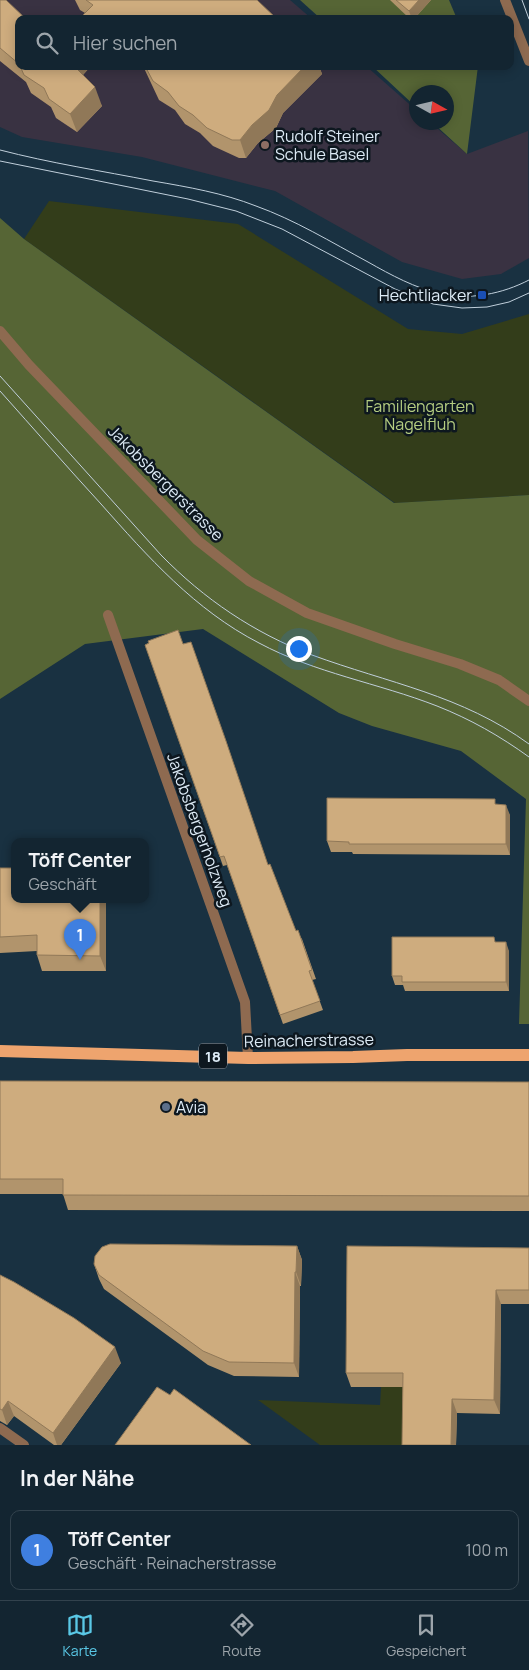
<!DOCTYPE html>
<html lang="de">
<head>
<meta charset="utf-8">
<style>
	:root { --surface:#132531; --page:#1c2d39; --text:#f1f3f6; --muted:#9da5ab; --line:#32424d; --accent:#5ac8e6 }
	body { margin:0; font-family:Manrope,sans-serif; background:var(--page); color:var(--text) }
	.compass { position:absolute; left:409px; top:85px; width:45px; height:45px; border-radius:50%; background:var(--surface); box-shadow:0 2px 12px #0003; rotate:98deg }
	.you { position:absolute; left:298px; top:648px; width:18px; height:18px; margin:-12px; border:4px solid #fff; border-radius:50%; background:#1a73e8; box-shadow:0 0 0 8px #1a73e833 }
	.badge { display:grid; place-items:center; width:32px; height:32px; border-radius:50%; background:var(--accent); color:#fff; font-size:16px; font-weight:700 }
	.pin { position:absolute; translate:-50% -41px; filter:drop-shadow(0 1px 2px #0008) }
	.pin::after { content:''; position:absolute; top:26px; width:18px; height:15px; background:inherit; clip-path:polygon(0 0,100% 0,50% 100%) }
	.popup { position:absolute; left:11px; top:838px; width:138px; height:65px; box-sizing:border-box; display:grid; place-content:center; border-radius:10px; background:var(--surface); filter:drop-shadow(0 1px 4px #0005); font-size:16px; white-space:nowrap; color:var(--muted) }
	.popup b { font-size:19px; color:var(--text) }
	.popup::after { content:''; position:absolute; left:50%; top:100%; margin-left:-10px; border:10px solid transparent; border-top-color:var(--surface) }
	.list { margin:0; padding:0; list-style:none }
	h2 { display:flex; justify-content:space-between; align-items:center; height:65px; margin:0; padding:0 20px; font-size:21px }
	h2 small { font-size:16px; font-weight:400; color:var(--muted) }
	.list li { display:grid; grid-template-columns:32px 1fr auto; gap:15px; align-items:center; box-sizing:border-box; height:80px; margin:0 10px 10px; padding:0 10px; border:1px solid var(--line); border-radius:10px }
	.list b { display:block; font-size:19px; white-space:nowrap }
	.list p { margin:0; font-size:16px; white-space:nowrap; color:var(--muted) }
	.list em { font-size:16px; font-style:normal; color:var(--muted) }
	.icon { flex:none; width:28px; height:28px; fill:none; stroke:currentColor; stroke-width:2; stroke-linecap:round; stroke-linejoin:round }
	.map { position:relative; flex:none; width:529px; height:1445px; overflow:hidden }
	.search { position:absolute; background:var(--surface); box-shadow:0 2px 12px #0003; left:15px; right:15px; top:15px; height:55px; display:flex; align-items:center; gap:12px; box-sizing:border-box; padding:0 18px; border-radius:10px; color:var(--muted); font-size:19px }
	.sheet { height:155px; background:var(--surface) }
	nav { display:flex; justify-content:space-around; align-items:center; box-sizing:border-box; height:70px; border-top:1px solid var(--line); background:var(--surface); font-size:14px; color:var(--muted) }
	nav a { display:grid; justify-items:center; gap:2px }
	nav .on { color:var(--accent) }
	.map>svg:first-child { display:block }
	.education { fill:#393242 }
	.green { fill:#333d1a }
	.forest { fill:#566535 }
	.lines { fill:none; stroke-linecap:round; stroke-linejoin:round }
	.street { stroke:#8e6a50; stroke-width:10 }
	.primary { stroke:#eea46e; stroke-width:12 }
	.tram { stroke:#c0cfdb; stroke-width:1 }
	.wall { fill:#b1946c }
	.shaded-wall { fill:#907858 }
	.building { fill:#ceac7e; stroke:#907858 }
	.education-dot { fill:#8d6e63; stroke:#0d171f; stroke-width:2 }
	.transit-dot { fill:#1a4fb4; stroke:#0d171f; stroke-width:2 }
	.service-dot { fill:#5c6f8a; stroke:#0d171f; stroke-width:2 }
	.labels { text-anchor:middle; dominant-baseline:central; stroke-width:5; stroke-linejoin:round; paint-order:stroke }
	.shield { fill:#0d171f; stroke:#9fabb6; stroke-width:1 }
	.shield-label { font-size:15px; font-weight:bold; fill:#ddebf6 }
	.poi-label { font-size:16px; fill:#ddebf6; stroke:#0d171f; text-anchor:start }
	.park-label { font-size:16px; fill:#b5cd81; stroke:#0d171f }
	.street-label { font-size:16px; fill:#ddebf6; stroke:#0d171f }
</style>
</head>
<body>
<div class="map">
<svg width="529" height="1445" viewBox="0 0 529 1445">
	<rect width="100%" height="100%" fill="#193141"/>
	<polygon class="education" points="0,0 290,0 312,19 19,19 19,66 366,66 416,110 416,122 431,123 467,154 528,131 529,258 501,274 462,279 402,262 275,191 142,157 22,137 0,127"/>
	<g class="green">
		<polygon points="49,201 238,224 408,329 462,334 529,314 529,495 395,503 24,239"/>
		<polygon points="381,1387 408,1387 407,1445 320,1445 258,1400 380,1405"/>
	</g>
	<g class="forest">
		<polygon points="300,0 449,0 457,19 321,19"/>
		<polygon points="372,66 478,66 467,154 433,123 446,122 446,92 416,92 416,107"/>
		<polygon points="0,218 24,239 394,503 529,495 529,1024 519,1024 526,799 461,751 372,726 339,713 203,629 85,644 0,699"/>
	</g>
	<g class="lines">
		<g class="street">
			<polyline points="505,0 529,61"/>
			<polyline points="0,331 29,365 197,540 249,581 307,613 395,644 460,664 499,680 529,701"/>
			<polyline points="108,615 245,1002 248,1058"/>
			<polyline points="0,1428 24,1445"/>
		</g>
		<polyline class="primary" points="0,1051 248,1058 353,1057 407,1055 529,1055"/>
		<g class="tram">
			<polyline points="522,0 529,19"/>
			<path d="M 0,150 C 50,163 102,171 153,181 C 188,187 223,193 256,206 C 295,220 331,242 368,262 C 391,275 415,288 441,294 C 471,300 502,294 529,280"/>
			<polyline points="0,161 188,199 236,211 282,229 395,289 433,304 462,308 487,307 509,302 529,293"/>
			<path d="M 0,376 L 161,555 C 204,599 254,633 312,655 C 388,683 462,695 529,744"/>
			<path d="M 0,391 C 34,429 67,467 101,504 C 148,557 195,610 259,643 C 315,673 378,683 437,706 C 470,719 500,736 529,757"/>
		</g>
	</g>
	<g class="wall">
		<polygon points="0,0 19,19 19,66 91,66 83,75 102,106 77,132 56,118 51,107 31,93 26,82 0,61"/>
		<polygon points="75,0 257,0 85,13 80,10"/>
		<polygon points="390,0 431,0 414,19 410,19"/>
		<polygon points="143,66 319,66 322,74 283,113 276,128 258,143 246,158 239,158 213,146 200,133 185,124 175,110 159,100"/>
		<polygon points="149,643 268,865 296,931 302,939 316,979 312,980 323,1010 283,1024 227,865 223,866 145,645"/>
		<polygon points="497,805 510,815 510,855 353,854 352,852 331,852 327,841"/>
		<polygon points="0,868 106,899 106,971 42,971 37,955 37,951 0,953"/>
		<polygon points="496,942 509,951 509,991 405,991 403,985 395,985 392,976"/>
		<polygon points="0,1081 529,1082 529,1211 68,1210 63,1194 0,1194"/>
		<polygon points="297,1246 302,1260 301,1286 300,1286 299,1377 234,1376 208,1365 104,1289 99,1279 94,1264"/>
		<polygon points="529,1248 529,1304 501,1304 500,1414 457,1413 456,1445 402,1445 403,1387 351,1387 346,1373"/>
		<polygon points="0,1275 121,1363 61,1445 54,1445 14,1416 7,1425 0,1421"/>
	</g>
	<g class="shaded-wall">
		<polygon points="419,0 431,0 414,19 412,19 409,11"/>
		<polygon points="72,66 91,66 77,81"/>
		<polygon points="305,66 319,66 322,74 283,113 276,128 258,143 246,158 240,140 277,95"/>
		<polygon points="95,87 102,106 77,132 70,114"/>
		<polygon points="506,805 510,815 510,855 506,844"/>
		<polygon points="100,899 106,899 106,971 100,956"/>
		<polygon points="506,942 509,951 509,991 506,982"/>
		<polygon points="297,1246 302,1260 301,1286 296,1272"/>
		<polygon points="295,1272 300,1286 299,1377 294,1363"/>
		<polygon points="496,1290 501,1304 500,1414 494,1400"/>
		<polygon points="115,1347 121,1363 61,1445 57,1445 53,1433"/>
		<polygon points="452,1399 457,1413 456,1445 451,1445"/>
		<polygon points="8,1401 14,1416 7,1425 2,1410"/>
	</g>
	<g class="building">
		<polygon points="0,0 6,0 26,19 19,19 19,64 0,48"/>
		<polygon points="86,0 257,0 277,19 79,19 93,5"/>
		<polygon points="396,0 419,0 409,11"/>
		<polygon points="20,66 74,66 95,87 70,114 49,99 44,88 24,75"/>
		<polygon points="145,66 305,66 277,95 269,110 252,125 240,140 232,140 207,128 193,115 179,106 168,92 153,81"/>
		<polygon points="178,630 183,644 191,642 226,741 268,865 270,864 296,931 298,930 312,970 309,971 320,1001 280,1015 224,856 220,857 145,645 149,643 148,641"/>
		<polygon points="327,798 495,799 495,804 506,805 506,844 349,844 349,842 327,841"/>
		<polygon points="0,868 15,868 15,899 100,899 100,956 37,955 37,935 0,937"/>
		<polygon points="392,937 494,937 495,942 506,942 506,982 402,982 402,976 392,976"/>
		<polygon points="0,1081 529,1082 529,1196 63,1195 63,1179 0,1179"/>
		<polygon points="110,1244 297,1246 296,1272 295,1272 294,1363 229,1362 203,1351 99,1275 94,1264 95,1256 102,1247"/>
		<polygon points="347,1246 529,1248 529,1290 496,1290 494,1400 452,1399 451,1445 402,1445 403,1373 346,1373"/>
		<polygon points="0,1275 14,1282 74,1318 115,1347 53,1433 8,1401 2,1410 0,1409"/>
		<polygon points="157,1387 170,1395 174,1389 251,1445 115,1445"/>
	</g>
	<circle class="education-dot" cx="265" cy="145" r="5"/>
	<rect class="transit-dot" x="477" y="290" width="10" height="10" rx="2.5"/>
	<circle class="service-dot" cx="166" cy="1107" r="5"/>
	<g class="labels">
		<rect class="shield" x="199" y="1043.5" width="28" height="25" rx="4"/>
		<g class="shield-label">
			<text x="213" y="1056">18</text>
		</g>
		<g class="poi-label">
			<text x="275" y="136">Rudolf Steiner<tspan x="275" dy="18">Schule Basel</tspan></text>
			<text x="472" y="295" text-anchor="end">Hechtliacker</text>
			<text x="176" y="1107">Avia</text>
		</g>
		<g class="park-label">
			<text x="420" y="406">Familiengarten<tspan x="420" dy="18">Nagelfluh</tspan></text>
		</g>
		<g class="street-label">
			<text transform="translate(166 483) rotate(45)">Jakobsbergerstrasse</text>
			<text transform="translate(200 830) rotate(70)">Jakobsbergerholzweg</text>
			<text transform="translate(309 1040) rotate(-1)">Reinacherstrasse</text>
		</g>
	</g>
</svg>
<svg class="compass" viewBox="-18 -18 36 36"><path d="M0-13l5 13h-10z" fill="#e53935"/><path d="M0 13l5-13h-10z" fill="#9da5ab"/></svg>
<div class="you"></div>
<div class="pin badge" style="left:80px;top:960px;background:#3f7fe0">1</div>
<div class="popup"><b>Töff Center</b>Geschäft</div>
<div class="search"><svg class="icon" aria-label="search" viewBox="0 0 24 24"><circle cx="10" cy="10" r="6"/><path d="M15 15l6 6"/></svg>Hier suchen</div>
</div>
<section class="sheet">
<h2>In der Nähe<small></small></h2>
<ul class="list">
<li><span class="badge" style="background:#3f7fe0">1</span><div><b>Töff Center</b><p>Geschäft · Reinacherstrasse</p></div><em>100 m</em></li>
</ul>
</section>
<nav>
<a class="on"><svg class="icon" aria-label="map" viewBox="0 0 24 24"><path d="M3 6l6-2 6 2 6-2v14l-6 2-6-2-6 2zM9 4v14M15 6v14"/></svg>Karte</a>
<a><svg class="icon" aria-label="directions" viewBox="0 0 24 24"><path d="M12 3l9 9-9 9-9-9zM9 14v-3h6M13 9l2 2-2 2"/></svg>Route</a>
<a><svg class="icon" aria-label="saved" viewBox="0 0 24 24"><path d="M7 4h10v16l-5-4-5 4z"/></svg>Gespeichert</a>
</nav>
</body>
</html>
